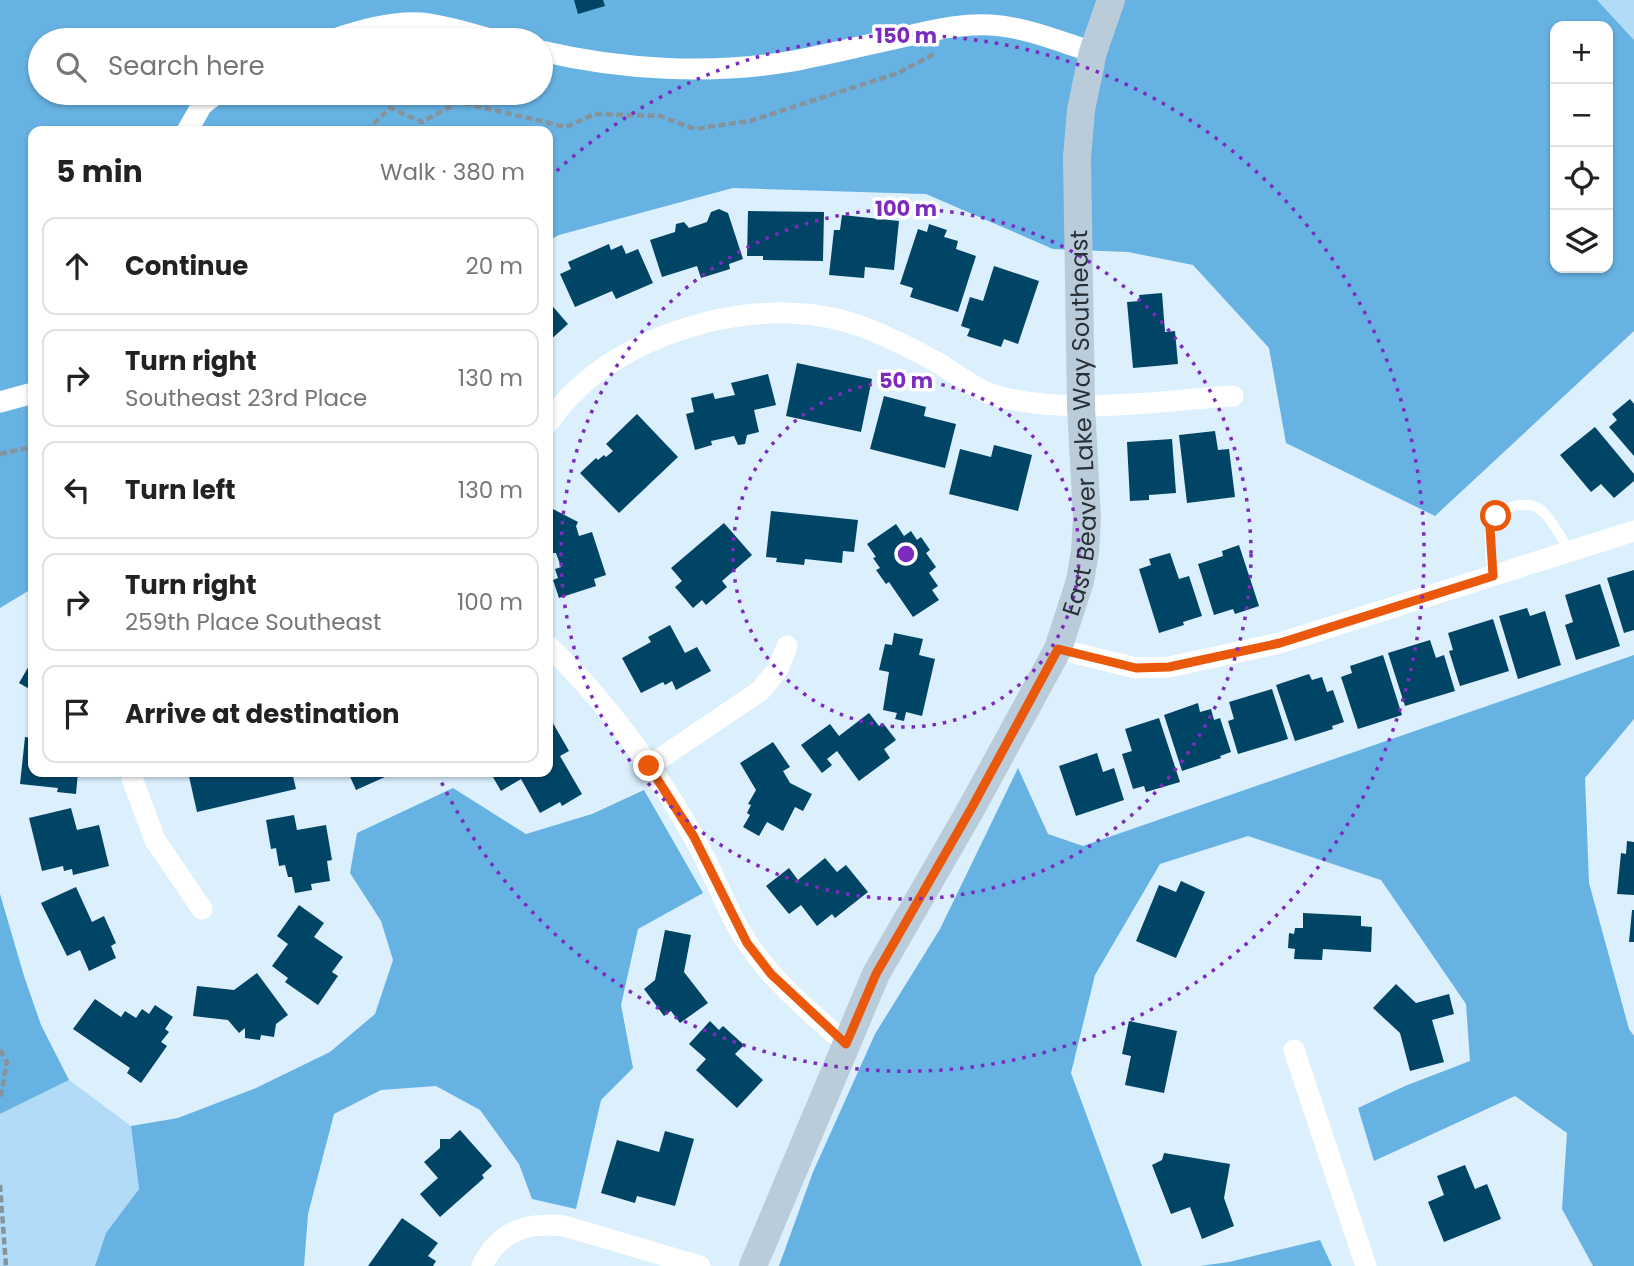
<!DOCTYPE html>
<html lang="en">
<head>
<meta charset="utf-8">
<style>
	:root { --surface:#fff; --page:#f6f6f6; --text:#222; --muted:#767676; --line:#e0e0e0 }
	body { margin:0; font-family:Poppins,sans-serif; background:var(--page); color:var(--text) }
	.controls { position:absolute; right:21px; top:21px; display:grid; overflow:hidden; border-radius:14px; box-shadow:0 2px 5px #0004 }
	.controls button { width:63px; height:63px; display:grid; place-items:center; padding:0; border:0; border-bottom:2px solid var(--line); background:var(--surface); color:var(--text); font:35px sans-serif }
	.stop { position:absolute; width:21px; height:21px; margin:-16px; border:5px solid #ea580c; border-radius:50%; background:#fff }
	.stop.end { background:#ea580c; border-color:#fff; box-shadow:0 2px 7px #0008 }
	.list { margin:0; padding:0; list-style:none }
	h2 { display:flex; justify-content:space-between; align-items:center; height:91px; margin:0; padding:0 28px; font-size:30px }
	h2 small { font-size:23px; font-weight:400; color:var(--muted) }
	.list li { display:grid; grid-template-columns:46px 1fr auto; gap:21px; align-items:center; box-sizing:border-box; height:98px; margin:0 14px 14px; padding:0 14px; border:2px solid var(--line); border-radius:14px }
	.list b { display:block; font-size:26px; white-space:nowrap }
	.list p { margin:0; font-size:23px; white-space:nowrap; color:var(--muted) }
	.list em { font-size:23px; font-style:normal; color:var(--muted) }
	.icon { flex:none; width:38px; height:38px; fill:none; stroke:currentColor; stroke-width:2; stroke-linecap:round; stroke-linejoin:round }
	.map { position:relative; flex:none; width:1634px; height:1266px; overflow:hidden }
	.search { position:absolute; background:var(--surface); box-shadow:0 2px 5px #0004; left:28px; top:28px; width:525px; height:77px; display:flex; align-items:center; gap:18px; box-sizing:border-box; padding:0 24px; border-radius:38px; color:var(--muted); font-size:26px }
	.panel { position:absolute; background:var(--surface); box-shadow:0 2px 5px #0004; left:28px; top:126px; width:525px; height:651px; border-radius:14px }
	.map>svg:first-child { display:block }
	.green { fill:#b2dbf8 }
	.forest { fill:#66b2e3; fill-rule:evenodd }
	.building { fill:#004566 }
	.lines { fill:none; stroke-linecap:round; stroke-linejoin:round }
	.path { stroke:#85939d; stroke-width:4.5; stroke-dasharray:7 3.5; stroke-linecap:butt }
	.lane { stroke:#fff; stroke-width:10 }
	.street { stroke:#fff; stroke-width:21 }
	.secondary { stroke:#baccd9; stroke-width:28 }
	.route { stroke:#ea580c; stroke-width:9 }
	.ring { fill:none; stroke:#7b2cbf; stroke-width:3.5; stroke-dasharray:3.5 7 }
	.labels { text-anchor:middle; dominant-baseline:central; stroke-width:7; stroke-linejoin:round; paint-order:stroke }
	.street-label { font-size:24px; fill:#293137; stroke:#fff }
	.centre { fill:#7b2cbf; stroke:#fff; stroke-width:3.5 }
	.ring-label { font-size:21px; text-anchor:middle; font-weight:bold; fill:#7b2cbf; stroke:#fff; stroke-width:7; stroke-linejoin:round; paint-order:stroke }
</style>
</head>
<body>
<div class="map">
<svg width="1634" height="1266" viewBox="0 0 1634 1266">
	<rect width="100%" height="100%" fill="#dbeffd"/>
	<g class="green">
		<polygon points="1597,0 1634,0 1634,40"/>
		<polygon points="69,1080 131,1126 139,1189 106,1233 95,1266 0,1266 0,1114"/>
	</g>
	<g class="forest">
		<path d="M 0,0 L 1597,0 L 1634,40 L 1634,331 L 1435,516 L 1286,443 L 1269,348 L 1193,265 L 1128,252 L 1053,249 L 926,194 L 733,188 L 559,235 L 548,241 L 548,131 L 33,131 L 33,588 L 0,608 ZM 1555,26 L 1608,26 L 1608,268 L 1555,268 ZM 40,40 L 541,40 L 541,93 L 40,93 Z"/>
		<polygon points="1634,655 1634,719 1585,778 1589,883 1629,1029 1634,1036 1634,1266 1593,1266 1562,1209 1567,1133 1515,1096 1374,1161 1358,1108 1405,1086 1470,1061 1466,1004 1381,880 1248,836 1160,864 1095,975 1071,1073 1142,1266 779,1266 813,1172 875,1034 940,929 1018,768 1048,834 1083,846"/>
		<polygon points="453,788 526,834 592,814 644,790 703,893 638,929 621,1005 633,1068 601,1100 576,1209 532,1199 519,1164 480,1110 436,1086 381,1090 334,1114 308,1214 304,1266 95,1266 106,1233 139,1189 131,1126 178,1118 256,1088 330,1052 375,1014 393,960 381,921 350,873 357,833"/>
		<polygon points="0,894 24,976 41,1025 69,1080 0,1114"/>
		<polygon points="1320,1240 1332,1266 1200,1266 1229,1262"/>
	</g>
	<g class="building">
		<polygon points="574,0 603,0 605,6 578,14"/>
		<polygon points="719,209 728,213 743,259 729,264 730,269 701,278 697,266 662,277 650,240 675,232 676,224 684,222 689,228 707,222 711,212"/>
		<polygon points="748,211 824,212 823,261 763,260 763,256 747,256"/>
		<polygon points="842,215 899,221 894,270 865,267 864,278 829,275 834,230 840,230"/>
		<polygon points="929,224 947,230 944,237 958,241 956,249 976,256 958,312 910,297 913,288 900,284 918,229 927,232"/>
		<polygon points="609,244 611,250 622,245 626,254 638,249 653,283 616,299 612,291 575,307 560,274 571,269 568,262"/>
		<polygon points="994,266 1039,281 1018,344 1004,339 1001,347 967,336 970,329 961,326 970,297 983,301"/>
		<polygon points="1162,293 1165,332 1175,331 1178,364 1133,368 1127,302 1140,301 1139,295"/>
		<polygon points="548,301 568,324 548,342"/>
		<polygon points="797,363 872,379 861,432 786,416"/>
		<polygon points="768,374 776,405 754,410 759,432 747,435 745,444 738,445 734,436 711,441 712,445 695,450 686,414 694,412 691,398 713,393 715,399 735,395 731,383"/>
		<polygon points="884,396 926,407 924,416 956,424 945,468 870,449"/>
		<polygon points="1630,399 1634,404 1634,456 1609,427 1617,420 1612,414"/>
		<polygon points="637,414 678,457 619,513 580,473 596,458 598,460 604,455 606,457 613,451 606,444"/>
		<polygon points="1595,427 1634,474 1634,481 1614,498 1601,484 1591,492 1560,455"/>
		<polygon points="1215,431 1218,450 1229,449 1235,497 1187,503 1179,435"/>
		<polygon points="1172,439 1176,493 1149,495 1149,500 1130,501 1127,442"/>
		<polygon points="994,445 1032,455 1018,511 949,494 960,449 991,457"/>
		<polygon points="551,508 578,522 576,526 579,536 592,532 606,575 594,579 596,586 559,598 553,580 558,578 555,569 561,567 556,553 548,553 548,514"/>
		<polygon points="771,511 858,520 854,552 843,551 842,563 805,559 804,565 776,562 777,558 766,557"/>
		<polygon points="724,523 752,555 722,581 727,587 706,605 702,600 693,608 675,587 682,581 671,568"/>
		<polygon points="896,524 904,536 911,531 917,540 921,537 930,550 926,553 936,567 929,573 938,586 932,590 939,600 913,617 889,582 886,584 876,570 880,568 873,558 876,557 867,544"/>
		<polygon points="1239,545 1259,606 1235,614 1233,609 1214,615 1198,564 1223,556 1222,551"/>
		<polygon points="1170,553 1179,579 1189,576 1202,616 1183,622 1184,625 1159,633 1139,569 1151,565 1149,559"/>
		<polygon points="1634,570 1634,630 1624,633 1607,578"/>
		<polygon points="1600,584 1620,646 1576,660 1565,625 1573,622 1565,595"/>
		<polygon points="1527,608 1530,616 1545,611 1561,665 1518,679 1499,616"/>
		<polygon points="1493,619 1509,671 1460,686 1449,651 1453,650 1448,633"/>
		<polygon points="670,625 685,653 697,647 711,671 676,690 672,681 665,685 663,682 641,693 622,658 651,642 648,637"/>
		<polygon points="894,633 923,639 919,655 935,659 922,716 906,712 904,721 895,719 897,713 883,710 889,672 879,670 885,644 892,645"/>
		<polygon points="1430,640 1436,658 1444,655 1455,691 1405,706 1388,653"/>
		<polygon points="1383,655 1402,715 1358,729 1341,677 1352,673 1350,666"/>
		<polygon points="33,659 33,691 19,683"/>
		<polygon points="1309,674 1312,680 1322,677 1327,692 1333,690 1344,722 1332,726 1333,729 1295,741 1276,685"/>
		<polygon points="1272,689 1288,739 1238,754 1228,721 1234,719 1229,702"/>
		<polygon points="1198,703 1200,712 1211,709 1214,720 1220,718 1231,752 1220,756 1221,758 1182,771 1164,715"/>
		<polygon points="869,713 879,726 883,723 896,740 884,749 890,758 859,781 837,751 827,759 832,765 822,773 801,745 830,724 839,736"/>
		<polygon points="550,718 569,751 560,756 582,794 562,806 560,802 540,813 521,779 501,791 490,772 548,772 548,720"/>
		<polygon points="1159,718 1180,782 1146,792 1144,786 1133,789 1122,754 1132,751 1125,729"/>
		<polygon points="25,737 33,738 33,772 78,772 76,794 57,792 58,788 20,784"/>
		<polygon points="773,742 790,767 783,771 790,783 812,794 803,811 795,807 783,831 767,822 759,836 743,827 750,815 747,813 751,805 748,804 756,790 740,763"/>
		<polygon points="1097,753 1103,772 1114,768 1124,800 1076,816 1059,766"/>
		<polygon points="188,772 292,772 296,789 197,812"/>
		<polygon points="348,772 396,772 356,790"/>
		<polygon points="71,808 77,830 99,825 109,866 73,875 72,869 64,871 63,866 42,871 29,818"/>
		<polygon points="294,815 297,830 326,825 332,860 327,861 330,881 311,884 312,890 295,893 292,877 288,877 285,865 279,866 276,848 271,849 266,820"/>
		<polygon points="1627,841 1634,842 1634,895 1617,894 1621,853 1626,854"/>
		<polygon points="825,858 837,872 846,865 868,892 835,918 832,914 817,926 801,905 789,914 766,886 789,868 798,880"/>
		<polygon points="1181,881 1205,892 1176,958 1136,941 1159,885 1176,892"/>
		<polygon points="76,887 92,922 104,916 116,943 111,946 116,958 89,971 80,950 67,956 41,903"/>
		<polygon points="299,905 324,923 314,937 343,957 332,972 338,976 318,1005 285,982 288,978 272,966 288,944 277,936"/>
		<polygon points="1632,910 1634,910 1634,942 1629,942"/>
		<polygon points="1303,913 1361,916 1361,926 1372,927 1371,952 1323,949 1322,960 1294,959 1295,949 1288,948 1289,933 1294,934 1295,928 1303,928"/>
		<polygon points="665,930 691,935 684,972 708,1003 680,1023 671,1011 664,1016 644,989 655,980"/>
		<polygon points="257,973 288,1015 276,1024 274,1037 261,1035 260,1040 245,1038 245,1028 239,1033 228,1020 193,1016 197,986 234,990"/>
		<polygon points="1396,984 1416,1003 1449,994 1454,1014 1432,1020 1444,1062 1410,1071 1400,1033 1373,1008"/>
		<polygon points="95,999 121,1017 125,1011 136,1018 142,1009 149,1014 155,1005 173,1017 165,1029 169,1032 161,1042 167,1046 141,1083 127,1073 130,1068 73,1029"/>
		<polygon points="710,1021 719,1030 723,1026 744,1045 735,1054 763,1080 737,1108 696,1070 706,1059 689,1044"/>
		<polygon points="1129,1021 1177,1031 1164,1093 1125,1085 1131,1056 1122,1054"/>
		<polygon points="460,1130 492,1166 482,1175 484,1178 440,1217 420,1194 438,1178 424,1162 440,1148 440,1139 450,1139"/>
		<polygon points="665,1131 694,1139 675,1206 637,1196 635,1203 601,1193 617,1140 659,1152"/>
		<polygon points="1164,1153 1230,1164 1224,1198 1234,1226 1202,1239 1190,1207 1171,1214 1152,1165 1162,1160"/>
		<polygon points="1465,1165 1475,1189 1487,1184 1501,1219 1444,1242 1428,1202 1444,1195 1437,1176"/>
		<polygon points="402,1218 438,1243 428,1256 436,1261 433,1266 368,1266"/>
	</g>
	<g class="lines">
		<g class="path">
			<polyline points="366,131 390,108 422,122 459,102 566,127 595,114 660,116 695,129 750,121 898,73 936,53"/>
			<polyline points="0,454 33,447"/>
			<polyline points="0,1050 7,1062 0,1100"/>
			<polyline points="0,1185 6,1266"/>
		</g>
		<path class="lane" d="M 1493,576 C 1490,550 1481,513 1515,506 C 1525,504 1533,504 1541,510 C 1553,520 1561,539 1570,551"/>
		<g class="street">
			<path d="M 331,40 C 359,31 391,21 421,23 C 446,25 472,35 495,40"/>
			<path d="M 541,51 C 622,70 711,75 793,61 C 830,54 866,45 902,37 C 931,31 961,23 991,25 C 1026,27 1060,42 1093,52"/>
			<polyline points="187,131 202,105 217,93"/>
			<polyline points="0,402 33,393"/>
			<path d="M 548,423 C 554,415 561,406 568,398 C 635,327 771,291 863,327 C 889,337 915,350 940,364 C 959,376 977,391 1000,397 C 1075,415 1157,401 1233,396"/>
			<path d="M 548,646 C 603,697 656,770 693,836 C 714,871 726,912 749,945 C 775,984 812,1013 846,1044"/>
			<polyline points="1058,649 1136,668 1169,667 1280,643 1634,531"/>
			<polyline points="649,766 760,691 778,669 787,646"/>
			<polyline points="132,772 132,778 155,840 202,909"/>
			<polyline points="1294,1050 1366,1266"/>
			<path d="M 482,1266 C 499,1230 528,1222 564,1226 L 700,1266"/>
		</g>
		<path class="secondary" id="s1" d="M 753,1266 L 876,974 L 971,809 L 1058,649 L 1080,581 L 1085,552 L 1087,518 L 1081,406 L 1077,157 L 1081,110 L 1093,52 L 1111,0"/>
	</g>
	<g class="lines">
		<polyline class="route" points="649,766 694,837 747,943 771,974 846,1044 876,974 971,809 1058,649 1136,668 1169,667 1280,643 1493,576 1490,527 1496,516"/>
	</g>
	<g class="ring">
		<circle cx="906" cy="554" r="173"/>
		<circle cx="906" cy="554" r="345"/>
		<path d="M549 178A518 518 0 1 1 437 773"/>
	</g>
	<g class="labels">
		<g class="street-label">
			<text stroke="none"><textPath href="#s1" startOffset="919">East Beaver Lake Way Southeast</textPath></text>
		</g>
	</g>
	<circle cx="906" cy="554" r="10" class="centre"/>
	<g class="ring-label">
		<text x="906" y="43">150 m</text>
		<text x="906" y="216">100 m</text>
		<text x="906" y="388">50 m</text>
	</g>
</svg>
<div class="controls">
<button>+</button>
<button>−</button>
<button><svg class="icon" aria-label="locate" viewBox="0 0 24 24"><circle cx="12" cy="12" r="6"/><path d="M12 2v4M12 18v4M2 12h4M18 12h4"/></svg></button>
<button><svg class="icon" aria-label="layers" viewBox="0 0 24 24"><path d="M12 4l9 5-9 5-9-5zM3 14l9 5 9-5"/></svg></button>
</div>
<div class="stop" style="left:1496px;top:516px"></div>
<div class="stop end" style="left:649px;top:766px"></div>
<div class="search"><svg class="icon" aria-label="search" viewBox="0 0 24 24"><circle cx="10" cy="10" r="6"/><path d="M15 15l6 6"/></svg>Search here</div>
<section class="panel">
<h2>5 min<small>Walk · 380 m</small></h2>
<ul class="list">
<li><svg class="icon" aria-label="ahead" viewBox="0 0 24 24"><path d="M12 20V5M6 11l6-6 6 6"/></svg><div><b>Continue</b></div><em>20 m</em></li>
<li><svg class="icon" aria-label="right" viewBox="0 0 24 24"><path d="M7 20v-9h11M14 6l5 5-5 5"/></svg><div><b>Turn right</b><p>Southeast 23rd Place</p></div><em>130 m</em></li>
<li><svg class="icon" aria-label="left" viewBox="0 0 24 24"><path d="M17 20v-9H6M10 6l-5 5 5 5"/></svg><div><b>Turn left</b></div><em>130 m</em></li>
<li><svg class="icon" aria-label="right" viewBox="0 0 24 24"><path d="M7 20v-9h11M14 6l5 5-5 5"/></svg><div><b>Turn right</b><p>259th Place Southeast</p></div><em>100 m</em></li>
<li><svg class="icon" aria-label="arrive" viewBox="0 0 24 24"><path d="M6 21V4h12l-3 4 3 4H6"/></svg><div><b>Arrive at destination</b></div></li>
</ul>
</section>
</div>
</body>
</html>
